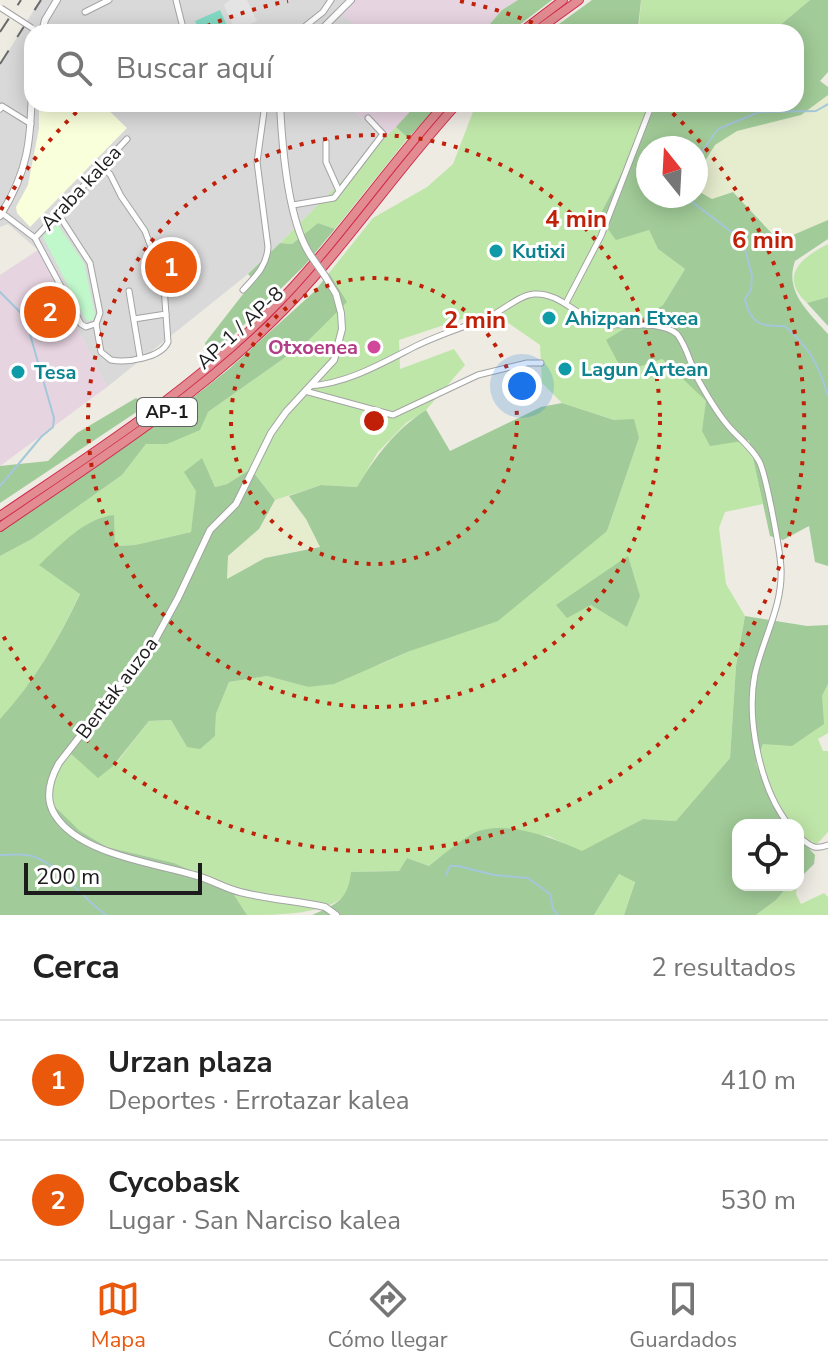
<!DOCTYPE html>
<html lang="es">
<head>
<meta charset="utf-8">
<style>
	:root { --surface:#fff; --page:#f2f2f2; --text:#222; --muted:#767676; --line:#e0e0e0; --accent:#ea580c }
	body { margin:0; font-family:"Nunito Sans",sans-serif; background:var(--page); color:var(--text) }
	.controls { position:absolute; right:24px; bottom:24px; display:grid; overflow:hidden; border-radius:16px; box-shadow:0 4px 20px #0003 }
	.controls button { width:72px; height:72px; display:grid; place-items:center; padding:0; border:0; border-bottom:2px solid var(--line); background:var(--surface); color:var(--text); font:40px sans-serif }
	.compass { position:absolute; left:636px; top:136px; width:72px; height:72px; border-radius:50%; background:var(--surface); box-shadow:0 4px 20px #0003; rotate:342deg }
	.scale { position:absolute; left:24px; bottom:20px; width:178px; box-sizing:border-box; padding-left:8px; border:4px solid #1c1c1c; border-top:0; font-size:22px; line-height:28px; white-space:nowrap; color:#1c1c1c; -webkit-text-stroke:6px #fff; paint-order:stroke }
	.you { position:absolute; left:522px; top:386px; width:28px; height:28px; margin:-20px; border:6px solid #fff; border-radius:50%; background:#1a73e8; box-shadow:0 0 0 12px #1a73e833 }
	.badge { display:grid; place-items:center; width:52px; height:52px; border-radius:50%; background:var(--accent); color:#fff; font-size:26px; font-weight:700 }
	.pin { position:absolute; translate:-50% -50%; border:4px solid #fff; box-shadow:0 2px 8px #0006 }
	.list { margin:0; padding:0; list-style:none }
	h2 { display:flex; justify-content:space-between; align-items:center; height:104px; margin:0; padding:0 32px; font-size:34px }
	h2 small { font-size:26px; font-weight:400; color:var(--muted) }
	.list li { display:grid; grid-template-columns:52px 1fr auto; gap:24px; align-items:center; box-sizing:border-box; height:120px; padding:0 32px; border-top:2px solid var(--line) }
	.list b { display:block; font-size:30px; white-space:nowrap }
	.list p { margin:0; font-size:26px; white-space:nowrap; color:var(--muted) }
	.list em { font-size:26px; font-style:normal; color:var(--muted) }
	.icon { flex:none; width:44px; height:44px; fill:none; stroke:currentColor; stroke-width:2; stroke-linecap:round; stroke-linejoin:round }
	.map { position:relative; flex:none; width:828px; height:915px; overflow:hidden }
	.search { position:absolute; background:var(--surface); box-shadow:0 4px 20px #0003; left:24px; right:24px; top:24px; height:88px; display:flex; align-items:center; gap:20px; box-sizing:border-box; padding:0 28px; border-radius:24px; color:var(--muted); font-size:30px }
	.sheet { height:344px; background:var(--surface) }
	nav { display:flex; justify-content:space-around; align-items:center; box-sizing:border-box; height:112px; border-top:2px solid var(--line); background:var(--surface); font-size:22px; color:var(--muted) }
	nav a { display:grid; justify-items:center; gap:4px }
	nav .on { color:var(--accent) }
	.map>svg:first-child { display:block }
	.residential { fill:#dad9d9 }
	.industrial { fill:#e6d4e1 }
	.education { fill:#f9fedb }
	.farmland { fill:#e6ecce }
	.grass { fill:#bfe6a9 }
	.forest { fill:#a1cb98; fill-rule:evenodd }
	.park { fill:#c0f7cb }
	.pitch { fill:#83dac4 }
	.parking { fill:#e4e4e4 }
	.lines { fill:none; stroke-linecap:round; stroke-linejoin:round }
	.stream { stroke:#a4c7da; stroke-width:2 }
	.minor-casing { stroke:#a3a3a3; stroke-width:7 }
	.tertiary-casing { stroke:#a3a3a3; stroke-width:8 }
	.motorway-casing { stroke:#d02a4e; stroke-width:10 }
	.minor { stroke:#fff; stroke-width:5 }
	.tertiary { stroke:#fff; stroke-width:6 }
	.motorway { stroke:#e28c91; stroke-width:8 }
	.rail { stroke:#6a6a6a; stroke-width:2; stroke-dasharray:16 16; stroke-linecap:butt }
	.minor-bridge-casing { stroke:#a3a3a3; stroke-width:7; stroke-linecap:butt }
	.tertiary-bridge-casing { stroke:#a3a3a3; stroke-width:8; stroke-linecap:butt }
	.minor-bridge { stroke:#fff; stroke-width:5 }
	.tertiary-bridge { stroke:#fff; stroke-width:6 }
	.ring { fill:none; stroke:#c12008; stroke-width:4; stroke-dasharray:4 8 }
	.culture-dot { fill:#0f9aa8; stroke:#fff; stroke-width:3 }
	.hotel-dot { fill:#d1479c; stroke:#fff; stroke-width:3 }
	.labels { text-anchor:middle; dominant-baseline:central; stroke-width:6; stroke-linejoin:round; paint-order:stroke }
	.shield { fill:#fff; stroke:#606060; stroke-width:2 }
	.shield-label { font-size:18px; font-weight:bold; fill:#1c1c1c }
	.street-label { font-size:20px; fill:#1c1c1c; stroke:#fff }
	.culture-label { font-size:20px; font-weight:bold; fill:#0d838f; stroke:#fff; text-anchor:start }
	.hotel-label { font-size:20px; font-weight:bold; fill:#b23c85; stroke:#fff; text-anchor:end }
	.centre { fill:#c12008; stroke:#fff; stroke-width:4 }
	.ring-label { font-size:24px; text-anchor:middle; font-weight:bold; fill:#c12008; stroke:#fff; stroke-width:6; stroke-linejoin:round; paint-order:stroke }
</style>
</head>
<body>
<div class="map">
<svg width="828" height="915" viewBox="0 0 828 915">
	<rect width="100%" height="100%" fill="#edebe2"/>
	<polygon class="residential" points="40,0 347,0 359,29 357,32 32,32 32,104 345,104 386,139 248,274 107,387 38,250 8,224 0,227 0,65"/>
	<g class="industrial">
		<polygon points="347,0 518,0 502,10 483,32 357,32 358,28 338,11"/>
		<polygon points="345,104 417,104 386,139"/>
		<polygon points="38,250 107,387 0,466 0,275"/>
	</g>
	<polygon class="education" points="39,104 102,104 127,128 30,227 17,213 16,207 28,185 39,128"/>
	<g class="farmland">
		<polygon points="828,95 828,220 779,241 734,192 712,199 698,191 697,174 715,145 737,131 801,115"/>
		<polygon points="289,496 306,519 320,546 265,558 227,579 228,556 259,529 275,500"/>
	</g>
	<g class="grass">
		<polygon points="641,0 810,0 772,32 630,32 639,28"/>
		<path d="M 476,104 L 657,104 L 599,217 L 649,230 L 658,249 L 685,269 L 663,305 L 606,341 L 662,359 L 707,401 L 702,431 L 749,440 L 763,504 L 725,512 L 719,528 L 726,584 L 745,616 L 736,666 L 730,758 L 676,821 L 643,819 L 582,852 L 548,836 L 482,830 L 429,866 L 407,858 L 399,871 L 352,872 C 351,877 351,886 349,891 C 331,915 278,915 247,915 L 229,887 L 174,863 L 107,847 L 80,831 L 49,802 L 52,776 L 68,752 L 114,766 L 149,721 L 171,720 L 187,747 L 215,736 L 216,714 L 229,682 L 267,676 L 308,687 L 381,664 L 410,651 L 607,531 L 639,438 L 614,420 L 562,403 L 542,383 L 540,345 L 507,322 L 471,316 L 399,340 L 400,369 L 454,349 L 465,365 L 426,410 L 406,423 L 378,452 L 357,487 L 321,485 L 275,500 L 251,469 L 227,484 L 215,487 L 202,459 L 191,532 L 135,545 L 114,546 L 114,516 C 83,588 54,661 0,719 L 0,556 L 32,539 L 122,475 L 146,444 L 167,444 L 208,412 L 307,342 L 346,302 L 329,273 L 373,218 L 427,187 L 453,164 Z"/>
		<polygon points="396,127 408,138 335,229 318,223 292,244 280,243"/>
		<path d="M 828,244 L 828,297 L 807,303 C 778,276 802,257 828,244 Z"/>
		<polygon points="828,684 828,733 818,739 823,751 828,751 828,832 816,845 798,836 798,825 789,825 779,813 756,765 763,744 822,696"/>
		<polygon points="619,874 635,881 624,915 594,915"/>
		<polygon points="789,885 797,885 796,894 801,904 824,893 828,897 828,915 756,915 776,900"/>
	</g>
	<g class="forest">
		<polygon points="518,0 552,0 510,32 483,32 502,10"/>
		<polygon points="592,0 641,0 638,28 629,32 548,32"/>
		<path d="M 810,0 L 828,0 L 828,72 L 820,81 L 828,87 L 828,95 L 801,115 L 737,131 L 715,145 L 697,174 L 698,191 L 712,199 L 733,192 L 779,241 L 828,220 L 828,239 L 795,261 C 784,292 809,312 828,334 L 828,566 L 815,562 L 809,526 L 783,540 L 770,536 L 749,440 L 710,446 L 702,431 L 706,401 L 662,359 L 623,372 L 606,340 L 663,305 L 685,269 L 658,249 L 649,230 L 616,240 L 599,217 L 657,104 L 796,104 L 796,32 L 772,32 ZM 648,148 L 696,148 L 696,196 L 648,196 Z"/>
		<polygon points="417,104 440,104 408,138 396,127"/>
		<polygon points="318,223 335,229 304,266 209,359 205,343 254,280 248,274 280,243 292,244"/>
		<polygon points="329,273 347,302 307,342 208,412 200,430 167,444 146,444 122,475 32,539 0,556 0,531 171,415 229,369 315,291"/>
		<polygon points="828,297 828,326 807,303"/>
		<polygon points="136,398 147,405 0,503 0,466 48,461 77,433"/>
		<path d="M 562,403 L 614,420 L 634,419 L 639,438 L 607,531 L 498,621 L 410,651 L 334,684 L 308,687 L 267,676 L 229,682 L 216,714 L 215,736 L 200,749 L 187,747 L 171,720 L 149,721 L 113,766 L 98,778 L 69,752 L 52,776 L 49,801 L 80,831 L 107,847 L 174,863 L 229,887 L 247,915 L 0,915 L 0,719 C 34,682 59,639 80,594 L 39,565 C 60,545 85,518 114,515 L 115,546 L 135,545 L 191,532 L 196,491 L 184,472 L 202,458 L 215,487 L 227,484 L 251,469 L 275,500 L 259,529 L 228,556 L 227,579 L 265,558 L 320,547 L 306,519 L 289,496 L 321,485 L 357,487 C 376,456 395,430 426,410 L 450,451 L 541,407 Z"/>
		<polygon points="628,556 640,596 627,627 591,605 567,618 556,605"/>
		<path d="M 745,616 L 807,626 L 828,625 L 828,684 L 822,696 L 824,724 L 792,746 L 763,744 L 756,764 L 779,813 L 789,825 L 738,825 L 738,885 L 789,885 L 776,900 L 756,915 L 624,915 L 635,882 L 619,874 L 594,915 L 312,915 C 337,904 348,900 351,872 L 399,871 L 407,858 L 429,866 C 442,856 468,833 482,830 C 513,822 555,839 582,851 L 643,819 L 676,821 L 730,758 L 736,666 Z"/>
		<polygon points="798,837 815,855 814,864 798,880"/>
	</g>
	<polygon class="park" points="58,225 84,263 95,314 93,320 88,321 84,317 43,237 50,229"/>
	<g class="pitch">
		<polygon points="220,10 230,32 200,32 195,21"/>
		<polygon points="173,255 181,275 170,280 162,259"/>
	</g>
	<polygon class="parking" points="230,0 247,0 257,21 235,30 224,5"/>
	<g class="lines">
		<g class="stream">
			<polyline points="696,160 718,129 759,112 816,111 828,104"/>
			<path d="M 691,196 L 692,202 L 737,236 L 744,245 L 752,276 L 751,290 L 745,299 C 750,324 762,327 785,326 C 810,349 818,363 828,396"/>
			<polyline points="0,292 23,315 27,324 54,418 53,427 41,437 0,486"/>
			<path d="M 0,855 C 10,855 23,853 32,856 C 58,864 82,898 106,915"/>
			<polyline points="446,875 450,866 458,866 494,875 528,878 550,894 553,909 558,915"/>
		</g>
		<g class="minor-casing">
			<g id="minor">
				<polyline points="176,0 184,32"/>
				<polyline points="85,12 109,0"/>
				<polyline points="298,32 323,12 331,0"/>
				<polyline points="0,109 2,106 31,124"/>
				<polyline points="326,142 326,162 339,191"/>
				<polyline points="293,205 334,198 383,134 368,118"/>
				<polyline points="57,212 90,263 100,313 96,324"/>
				<polyline points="2,213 35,238 81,324 86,327 95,324"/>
				<polyline points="35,238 127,139"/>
				<path d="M 243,290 C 255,277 267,266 268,247 L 257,162 L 265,104"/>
				<polyline points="129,291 140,357"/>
				<polyline points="566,303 601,236 652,104"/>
				<polyline points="134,319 166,314"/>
				<path d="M 96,324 L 101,352 L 111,360 C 127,363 161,358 168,342 L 164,287 L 158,266 L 145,231 L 121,196 L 110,174 L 103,170 L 97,171"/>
				<path d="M 310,386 C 347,383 379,365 412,348 C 437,335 465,327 491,316 C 503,310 520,295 534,294 C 562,292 579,321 606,324 C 627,327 660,320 677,334 C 688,348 691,368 700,383 C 709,399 719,416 731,429 C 741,440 751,447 759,461 C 766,474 780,550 781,568 C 783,606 763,638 755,674 C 746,719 760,789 789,825"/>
				<polyline points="305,391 393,415 478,375 527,363 541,363"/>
				<path d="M 798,836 C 809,845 814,851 828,845"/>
			</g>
		</g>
		<g class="tertiary-casing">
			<g id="tertiary">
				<polyline points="42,32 45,20 57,0"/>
				<polyline points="319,32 351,0"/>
				<path d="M 280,104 C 282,145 288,222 311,256"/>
				<path d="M 0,216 C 29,170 30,142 32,89"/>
				<path d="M 325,276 L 336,294 L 341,313 L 342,329 L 334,360 L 286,412 L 271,433 L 236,504 L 210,530 L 178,598 L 155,640 L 59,763 C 50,779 44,798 55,815 C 79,854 153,863 194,875 C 210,879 224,888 240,892 C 267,899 298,901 325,907 L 336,915"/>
			</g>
		</g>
		<g class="motorway-casing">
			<g id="motorway">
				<polyline points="521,32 563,0"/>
				<polyline points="535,32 579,0"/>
				<path d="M 0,516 C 93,453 187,393 267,314 C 333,249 383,172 445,104"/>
				<path d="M 0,527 C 95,462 190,402 272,322 C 340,255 393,174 457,104"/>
			</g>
		</g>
		<use href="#minor" class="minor"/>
		<use href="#tertiary" class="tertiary"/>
		<use href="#motorway" class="motorway"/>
		<g class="rail">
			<polyline points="0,32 21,0"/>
			<polyline points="0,64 41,0"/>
		</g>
		<g class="minor-bridge-casing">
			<polyline id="minor-bridge" points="1,8 32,28"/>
		</g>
		<g class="tertiary-bridge-casing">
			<polyline id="tertiary-bridge" points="311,256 325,276"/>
		</g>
		<use href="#minor-bridge" class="minor-bridge"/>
		<use href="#tertiary-bridge" class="tertiary-bridge"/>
	</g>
	<g class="ring">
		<circle cx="374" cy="421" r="143"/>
		<circle cx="374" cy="421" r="286"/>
		<path d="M1 210A429 429 0 0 1 84 105M196 31A429 429 0 0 1 288 1M460 1A429 429 0 0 1 552 31M664 105A429 429 0 1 1 1 632"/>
	</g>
	<g class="culture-dot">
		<circle cx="496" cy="251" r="8"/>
		<circle cx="549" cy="318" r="8"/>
		<circle cx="565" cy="369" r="8"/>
		<circle cx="18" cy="372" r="8"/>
	</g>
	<circle class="hotel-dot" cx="374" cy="347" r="8"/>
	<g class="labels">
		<rect class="shield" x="137" y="398" width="60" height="28" rx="6"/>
		<g class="shield-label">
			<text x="167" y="412">AP-1</text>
		</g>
		<g class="street-label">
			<text transform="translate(81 188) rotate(-47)">Araba kalea</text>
			<text transform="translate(240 328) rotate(-43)">AP-1 / AP-8</text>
			<text transform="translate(117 688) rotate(-53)">Bentak auzoa</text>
		</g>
		<g class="culture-label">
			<text x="512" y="251">Kutixi</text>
			<text x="565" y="318">Ahizpan Etxea</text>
			<text x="581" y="369">Lagun Artean</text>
			<text x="34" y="372">Tesa</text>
		</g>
		<g class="hotel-label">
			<text x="358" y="347">Otxoenea</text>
		</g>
	</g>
	<circle cx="374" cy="421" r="12" class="centre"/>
	<g class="ring-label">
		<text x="576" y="227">4 min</text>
		<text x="763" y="248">6 min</text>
		<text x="475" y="328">2 min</text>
	</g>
</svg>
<div class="controls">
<button><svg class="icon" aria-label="locate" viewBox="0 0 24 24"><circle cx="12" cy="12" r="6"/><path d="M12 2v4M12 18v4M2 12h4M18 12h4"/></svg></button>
</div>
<svg class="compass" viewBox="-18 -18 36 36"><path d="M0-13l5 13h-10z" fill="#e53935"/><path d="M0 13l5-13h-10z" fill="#767676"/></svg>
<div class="scale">200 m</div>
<div class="you"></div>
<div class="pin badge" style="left:171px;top:267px">1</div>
<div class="pin badge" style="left:50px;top:312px">2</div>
<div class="search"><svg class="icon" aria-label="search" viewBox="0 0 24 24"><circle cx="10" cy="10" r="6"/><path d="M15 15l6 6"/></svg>Buscar aquí</div>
</div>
<section class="sheet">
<h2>Cerca<small>2 resultados</small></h2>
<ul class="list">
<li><span class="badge">1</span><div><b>Urzan plaza</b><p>Deportes · Errotazar kalea</p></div><em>410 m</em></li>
<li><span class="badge">2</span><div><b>Cycobask</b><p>Lugar · San Narciso kalea</p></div><em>530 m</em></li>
</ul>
</section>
<nav>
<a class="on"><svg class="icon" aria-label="map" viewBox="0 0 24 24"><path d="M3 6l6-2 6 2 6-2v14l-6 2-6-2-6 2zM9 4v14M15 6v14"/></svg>Mapa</a>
<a><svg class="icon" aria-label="directions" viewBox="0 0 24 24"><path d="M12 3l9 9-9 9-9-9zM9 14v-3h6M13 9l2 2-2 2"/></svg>Cómo llegar</a>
<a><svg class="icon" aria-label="saved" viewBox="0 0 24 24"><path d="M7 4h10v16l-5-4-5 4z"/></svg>Guardados</a>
</nav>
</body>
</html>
